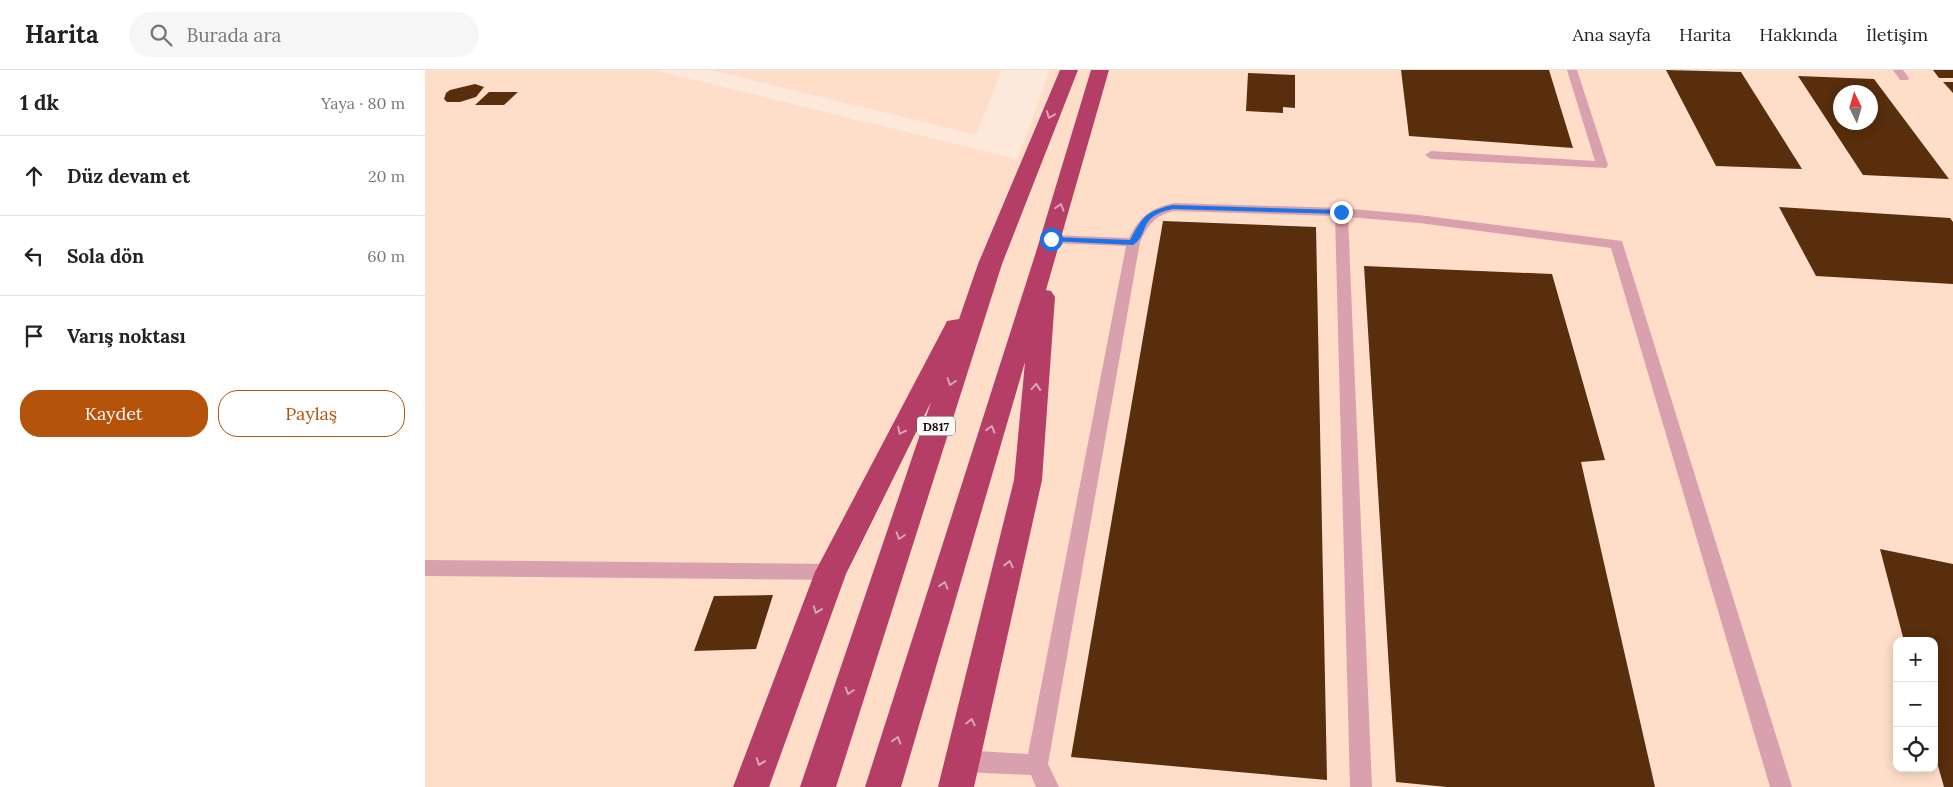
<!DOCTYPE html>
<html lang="tr">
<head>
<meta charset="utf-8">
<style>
	:root { --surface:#fff; --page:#f6f6f6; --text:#222; --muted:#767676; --line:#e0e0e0; --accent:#b45309 }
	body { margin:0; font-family:Lora,serif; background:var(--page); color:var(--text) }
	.controls { position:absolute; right:15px; bottom:15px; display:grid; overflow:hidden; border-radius:10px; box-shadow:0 2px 12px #0003 }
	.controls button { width:45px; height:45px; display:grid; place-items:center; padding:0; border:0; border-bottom:1px solid var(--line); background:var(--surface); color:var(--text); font:25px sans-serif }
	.compass { position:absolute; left:1408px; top:15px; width:45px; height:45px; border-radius:50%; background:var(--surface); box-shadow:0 2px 12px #0003; rotate:355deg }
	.stop { position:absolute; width:15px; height:15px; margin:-11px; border:4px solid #1a73e8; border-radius:50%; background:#fff }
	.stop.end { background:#1a73e8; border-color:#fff; box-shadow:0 1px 5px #0008 }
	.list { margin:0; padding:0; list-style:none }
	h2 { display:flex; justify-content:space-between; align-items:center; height:65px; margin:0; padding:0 20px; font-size:21px }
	h2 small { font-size:16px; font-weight:400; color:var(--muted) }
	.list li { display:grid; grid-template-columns:32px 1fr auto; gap:15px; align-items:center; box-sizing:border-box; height:80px; padding:0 20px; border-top:1px solid var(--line) }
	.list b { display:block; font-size:19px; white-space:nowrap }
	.list em { font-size:16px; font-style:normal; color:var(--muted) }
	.actions { display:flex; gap:10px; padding:15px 20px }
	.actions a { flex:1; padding:11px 0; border:1px solid var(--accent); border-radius:20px; text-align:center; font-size:18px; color:var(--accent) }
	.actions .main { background:var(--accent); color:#fff }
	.icon { flex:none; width:28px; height:28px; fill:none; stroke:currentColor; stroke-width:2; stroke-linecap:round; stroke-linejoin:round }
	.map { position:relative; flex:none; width:1528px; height:717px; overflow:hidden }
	header { display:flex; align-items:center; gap:30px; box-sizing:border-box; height:70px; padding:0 25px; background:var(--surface); border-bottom:1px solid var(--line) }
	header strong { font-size:24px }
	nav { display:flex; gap:28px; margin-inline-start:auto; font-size:18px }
	.search { width:350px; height:45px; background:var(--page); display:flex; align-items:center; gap:12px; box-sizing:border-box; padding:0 18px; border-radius:28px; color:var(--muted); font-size:19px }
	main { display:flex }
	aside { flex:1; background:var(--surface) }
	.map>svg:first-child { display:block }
	.built { fill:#fedec9; fill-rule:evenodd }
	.building { fill:#582e0c; fill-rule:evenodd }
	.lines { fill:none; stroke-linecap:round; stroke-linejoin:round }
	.lane { fill:#d9a0ad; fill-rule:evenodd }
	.highway { fill:#b43e65; fill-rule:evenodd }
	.oneway { stroke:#daa5b7 }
	.route { fill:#1a73e8 }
	.labels { text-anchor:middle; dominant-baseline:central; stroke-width:5; stroke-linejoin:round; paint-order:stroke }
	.shield { fill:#fafafa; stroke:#58514e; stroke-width:1 }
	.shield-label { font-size:12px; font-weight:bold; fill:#130904 }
</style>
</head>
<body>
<header>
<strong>Harita</strong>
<div class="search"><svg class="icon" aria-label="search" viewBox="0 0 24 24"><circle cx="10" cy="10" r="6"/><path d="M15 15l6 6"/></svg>Burada ara</div>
<nav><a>Ana sayfa</a><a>Harita</a><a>Hakkında</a><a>İletişim</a></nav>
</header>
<main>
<aside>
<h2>1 dk<small>Yaya · 80 m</small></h2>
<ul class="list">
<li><svg class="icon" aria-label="ahead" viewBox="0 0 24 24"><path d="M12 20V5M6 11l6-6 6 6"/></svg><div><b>Düz devam et</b></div><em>20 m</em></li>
<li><svg class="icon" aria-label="left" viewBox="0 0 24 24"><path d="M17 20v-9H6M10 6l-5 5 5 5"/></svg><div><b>Sola dön</b></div><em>60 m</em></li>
<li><svg class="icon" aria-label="arrive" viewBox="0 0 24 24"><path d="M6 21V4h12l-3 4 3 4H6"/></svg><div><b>Varış noktası</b></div></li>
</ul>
<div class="actions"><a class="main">Kaydet</a><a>Paylaş</a></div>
</aside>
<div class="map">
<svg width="1528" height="717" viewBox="0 0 1528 717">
	<rect width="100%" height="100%" fill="#fde9dc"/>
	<g class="built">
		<path d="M 0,0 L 229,0 L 592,89 L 625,0 L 1528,0 L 1528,717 L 0,717 ZM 1416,22 L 1446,22 L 1446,52 L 1416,52 ZM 1472,571 L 1509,571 L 1509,698 L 1472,698 Z"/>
		<polygon points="286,0 577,0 551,65"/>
	</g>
	<g class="building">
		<polygon points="976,0 1124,0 1148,78 984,66"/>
		<polygon points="1241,0 1316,2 1377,99 1291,96"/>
		<polygon points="1508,0 1528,0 1528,8 1514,8"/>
		<polygon points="823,3 870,5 870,38 858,37 858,43 821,41"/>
		<path d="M 1373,6 L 1449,9 L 1524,109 L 1438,105 ZM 1416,22 L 1446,22 L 1446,52 L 1416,52 Z"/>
		<polygon points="1518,12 1528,12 1528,23"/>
		<polygon points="50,14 59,17 51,27 35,32 22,32 19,29 21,23 25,20"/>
		<polygon points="64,22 93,22 79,35 50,35"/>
		<polygon points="1354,137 1525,148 1528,152 1528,214 1391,206"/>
		<polygon points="738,151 891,157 902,710 646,687"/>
		<polygon points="939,196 1127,204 1180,390 1156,392 1230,717 1022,717 971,712"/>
		<polygon points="1455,479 1528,494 1528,717 1519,717 1509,682 1509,571 1479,571"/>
		<polygon points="348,525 331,579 269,581 289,526"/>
	</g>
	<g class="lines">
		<g class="lane">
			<polygon points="1142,0 1152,0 1183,95 1181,98 1006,89 1000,85 1006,81 1170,91"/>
			<polygon points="1468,0 1478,0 1484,8 1483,10 1475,10"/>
			<path d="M 749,133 L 916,138 L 994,145 L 1197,171 L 1367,717 L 1345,717 L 1186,178 L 994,153 L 923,147 L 947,717 L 925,717 L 910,146 L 749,141 C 730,145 723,155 715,172 L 623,694 L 634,717 L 611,717 L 606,705 L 537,702 L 529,699 L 526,691 L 529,683 L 537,680 L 603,684 L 701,176 L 626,173 L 619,169 L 626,165 L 704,168 C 715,146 726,138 749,133 Z"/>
			<polygon points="0,490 406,494 413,496 415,502 413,508 406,510 0,506"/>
		</g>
		<g class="highway">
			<polygon points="635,0 653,0 577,194 411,717 375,717 506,332 421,504 344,717 308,717 390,502 519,257 522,251 534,249 553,194"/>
			<polygon points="666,0 684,0 621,220 626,221 630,227 617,410 549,717 513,717 589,410 600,292 476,717 440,717 611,182"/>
		</g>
	</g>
	<defs><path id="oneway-chevron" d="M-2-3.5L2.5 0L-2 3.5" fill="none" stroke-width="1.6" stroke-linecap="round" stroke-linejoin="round" transform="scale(1.25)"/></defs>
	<g class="oneway">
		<use href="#oneway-chevron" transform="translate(625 45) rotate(112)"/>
		<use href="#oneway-chevron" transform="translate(635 137) rotate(-74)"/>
		<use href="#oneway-chevron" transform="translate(526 312) rotate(108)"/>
		<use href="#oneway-chevron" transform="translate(611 317) rotate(-85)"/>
		<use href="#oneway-chevron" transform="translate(566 359) rotate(-73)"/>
		<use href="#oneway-chevron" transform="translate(476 361) rotate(116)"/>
		<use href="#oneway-chevron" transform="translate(475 466) rotate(108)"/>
		<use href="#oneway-chevron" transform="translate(584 494) rotate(-77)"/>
		<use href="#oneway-chevron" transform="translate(519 515) rotate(-73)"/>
		<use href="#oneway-chevron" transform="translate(392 540) rotate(110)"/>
		<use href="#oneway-chevron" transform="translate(424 621) rotate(108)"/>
		<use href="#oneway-chevron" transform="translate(546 652) rotate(-77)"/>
		<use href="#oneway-chevron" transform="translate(472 670) rotate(-73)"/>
		<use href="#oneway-chevron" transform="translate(335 692) rotate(110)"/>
	</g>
	<path class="route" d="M 748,135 L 916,140 L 919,142 L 916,144 L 748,139 C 711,147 726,163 708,175 L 626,171 L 623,169 L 626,167 L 705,170 C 718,146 721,141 748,135 Z"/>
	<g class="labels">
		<rect class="shield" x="492" y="346.5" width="38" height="19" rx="4"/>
		<g class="shield-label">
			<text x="511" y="356">D817</text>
		</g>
	</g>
</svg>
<div class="controls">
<button>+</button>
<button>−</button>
<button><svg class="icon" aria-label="locate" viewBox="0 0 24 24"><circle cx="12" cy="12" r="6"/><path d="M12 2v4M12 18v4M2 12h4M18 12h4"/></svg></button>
</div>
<svg class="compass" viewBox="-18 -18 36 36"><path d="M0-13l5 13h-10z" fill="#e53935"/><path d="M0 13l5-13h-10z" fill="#767676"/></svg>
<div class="stop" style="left:626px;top:169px"></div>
<div class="stop end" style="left:916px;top:142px"></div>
</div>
</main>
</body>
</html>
